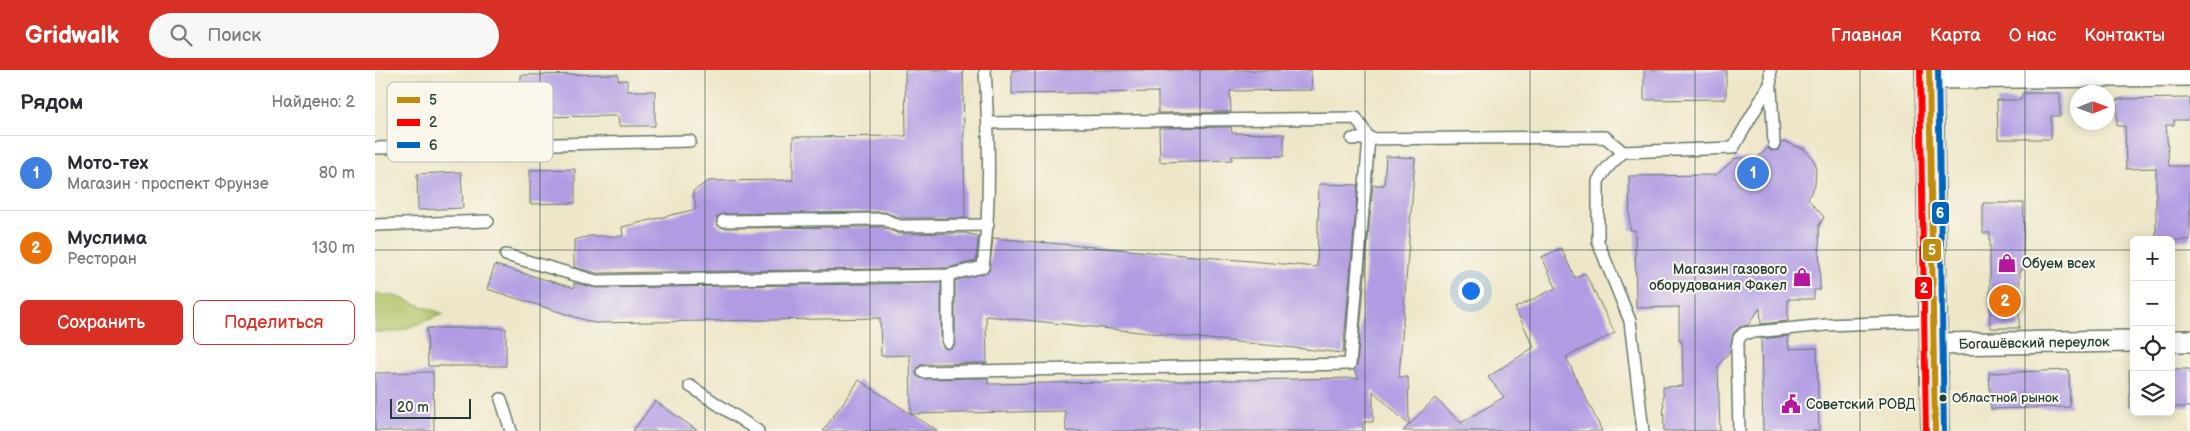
<!DOCTYPE html>
<html lang="ru">
<head>
<meta charset="utf-8">
<style>
	:root { --surface:#fff; --page:#f7f7f7; --text:#2b2b33; --muted:#7c7c81; --line:#e1e1e2; --accent:#d93025 }
	body { margin:0; font-family:"Balsamiq Sans",sans-serif; background:var(--page); color:var(--text) }
	.controls { position:absolute; right:15px; bottom:15px; display:grid; overflow:hidden; border-radius:8px; box-shadow:0 2px 12px #0003 }
	.controls button { width:45px; height:45px; display:grid; place-items:center; padding:0; border:0; border-bottom:1px solid var(--line); background:var(--surface); color:var(--text); font:25px sans-serif }
	.compass { position:absolute; left:1695px; top:15px; width:45px; height:45px; border-radius:50%; background:var(--surface); box-shadow:0 2px 12px #0003; rotate:89deg }
	.scale { position:absolute; left:15px; bottom:12px; width:81px; box-sizing:border-box; padding-left:5px; border:2px solid #1f3d34; border-top:0; font-size:14px; line-height:18px; white-space:nowrap; color:#1f3d34; -webkit-text-stroke:4px #fbf7ec; paint-order:stroke }
	.you { position:absolute; left:1095px; top:220px; width:18px; height:18px; margin:-12px; border:4px solid #fff; border-radius:50%; background:#1a73e8; box-shadow:0 0 0 8px #1a73e833 }
	.badge { display:grid; place-items:center; width:32px; height:32px; border-radius:50%; background:var(--accent); color:#fff; font-size:16px; font-weight:700 }
	.pin { position:absolute; translate:-50% -50%; border:2px solid #fff; box-shadow:0 1px 5px #0006 }
	.list { margin:0; padding:0; list-style:none }
	h2 { display:flex; justify-content:space-between; align-items:center; height:65px; margin:0; padding:0 20px; font-size:21px }
	h2 small { font-size:16px; font-weight:400; color:var(--muted) }
	.list li { display:grid; grid-template-columns:32px 1fr auto; gap:15px; align-items:center; box-sizing:border-box; height:75px; padding:0 20px; border-top:1px solid var(--line) }
	.list b { display:block; font-size:19px; white-space:nowrap }
	.list p { margin:0; font-size:16px; white-space:nowrap; color:var(--muted) }
	.list em { font-size:16px; font-style:normal; color:var(--muted) }
	.actions { display:flex; gap:10px; padding:15px 20px }
	.actions a { flex:1; padding:11px 0; border:1px solid var(--accent); border-radius:8px; text-align:center; font-size:18px; color:var(--accent) }
	.actions .main { background:var(--accent); color:#fff }
	.icon { flex:none; width:28px; height:28px; fill:none; stroke:currentColor; stroke-width:2; stroke-linecap:round; stroke-linejoin:round }
	.map { position:relative; flex:none; width:1815px; height:361px; overflow:hidden }
	header { display:flex; align-items:center; gap:30px; box-sizing:border-box; height:70px; padding:0 25px; background:var(--accent); color:#fff }
	header strong { font-size:24px }
	nav { display:flex; gap:28px; margin-inline-start:auto; font-size:18px }
	.search { width:350px; height:45px; background:var(--page); display:flex; align-items:center; gap:12px; box-sizing:border-box; padding:0 18px; border-radius:28px; color:var(--muted); font-size:19px }
	main { display:flex }
	aside { flex:1; background:var(--surface) }
	.map>svg:first-child { display:block }
	.green { fill:#adc165; stroke:#667f4c }
	.building { fill:#b19ce3 }
	.lines { fill:none; stroke-linecap:round; stroke-linejoin:round }
	.service-casing { stroke:#677868; stroke-width:14 }
	.minor-casing { stroke:#677868; stroke-width:24 }
	.secondary-casing { stroke:#677868; stroke-width:30 }
	.service { stroke:#fff; stroke-width:11 }
	.minor { stroke:#fff; stroke-width:21 }
	.secondary { stroke:#fde4d0; stroke-width:28 }
	.bus-1-casing { stroke:#fbf7ec; stroke-width:10 }
	.bus-2-casing { stroke:#fbf7ec; stroke-width:10 }
	.bus-3-casing { stroke:#fbf7ec; stroke-width:10 }
	.bus-1 { stroke:#c18c0d; stroke-width:6 }
	.bus-2 { stroke:#f00; stroke-width:6 }
	.bus-3 { stroke:#0065bd; stroke-width:6 }
	.grid { fill:none; stroke:#1f3d34; stroke-width:1; stroke-opacity:0.55 }
	.bus-dot { fill:#1f3d34; stroke:#fbf7ec; stroke-width:2 }
	.labels { text-anchor:middle; dominant-baseline:central; stroke-width:4; stroke-linejoin:round; paint-order:stroke }
	.bus-label { font-size:13px; fill:#1f3d34; stroke:#fbf7ec; text-anchor:start }
	.poi-label { font-size:14px; fill:#1f3d34; stroke:#fbf7ec; text-anchor:start }
	.street-label { font-size:14px; fill:#1f3d34; stroke:#fbf7ec }
	.key { fill:#fbf7ec; stroke:#b9bfb5; stroke-width:1 }
	.key-label { font-size:14px; fill:#1f3d34 }
	.line-badge { stroke:#fbf7ec; stroke-width:2 }
	.badge-label { font-size:14px; text-anchor:middle; font-weight:bold; fill:#fff }
</style>
</head>
<body>
<header>
<strong>Gridwalk</strong>
<div class="search"><svg class="icon" aria-label="search" viewBox="0 0 24 24"><circle cx="10" cy="10" r="6"/><path d="M15 15l6 6"/></svg>Поиск</div>
<nav><a>Главная</a><a>Карта</a><a>О нас</a><a>Контакты</a></nav>
</header>
<main>
<aside>
<h2>Рядом<small>Найдено: 2</small></h2>
<ul class="list">
<li><span class="badge" style="background:#3f7fe0">1</span><div><b>Мото-тех</b><p>Магазин · проспект Фрунзе</p></div><em>80 m</em></li>
<li><span class="badge" style="background:#e8710a">2</span><div><b>Муслима</b><p>Ресторан</p></div><em>130 m</em></li>
</ul>
<div class="actions"><a class="main">Сохранить</a><a>Поделиться</a></div>
</aside>
<div class="map">
<svg width="1815" height="361" viewBox="0 0 1815 361">
	<rect width="100%" height="100%" fill="#fbf7ec"/>
	<filter id="ink" filterUnits="userSpaceOnUse"><feTurbulence type="fractalNoise" baseFrequency=".02" numOctaves="2"/><feDisplacementMap in="SourceGraphic" scale="10" xChannelSelector="R" yChannelSelector="G"/><feConvolveMatrix kernelMatrix="1 2 1 2 8 2 1 2 1" color-interpolation-filters="sRGB"/></filter>
	<filter id="wash" filterUnits="userSpaceOnUse"><feTurbulence type="fractalNoise" baseFrequency=".0096" numOctaves="4" result="noise"/><feDisplacementMap in="SourceGraphic" scale="20" xChannelSelector="R" yChannelSelector="G"/><feGaussianBlur stdDeviation="1.12" result="paint"/><feColorMatrix in="noise" values="0 0 0 0 0 0 0 0 0 0 0 0 0 0 0 0 0 1.4 0 .05"/><feComposite in="paint" operator="in"/></filter>
	<g filter="url(#wash)">
		<rect width="100%" height="100%" fill="#ede6c8"/>
		<polygon class="green" points="0,224 20,226 69,244 22,262 0,262"/>
		<g id="blocks">
			<g class="building">
				<polygon points="530,0 588,0 590,148 526,148 509,142 348,144 342,147 341,154 348,158 507,157 524,164 590,163 603,166 601,191 572,198 222,203 199,197 199,170 215,166 248,166 247,157 321,139 318,121 334,111 418,110 418,67 531,66"/>
				<polygon points="637,0 936,0 937,20 855,21 856,42 783,43 783,22 637,24"/>
				<polygon points="1269,0 1351,0 1351,29 1269,30"/>
				<polygon points="243,4 243,10 252,10 252,21 280,21 280,56 244,56 243,46 146,47 146,5"/>
				<polygon points="1647,23 1685,23 1685,46 1676,46 1676,69 1623,69 1622,30 1646,30"/>
				<polygon points="1815,28 1815,50 1799,50 1799,55 1791,55 1794,96 1815,96 1815,170 1781,170 1781,98 1751,99 1750,56 1742,56 1742,29"/>
				<polygon points="856,57 857,63 909,64 909,86 857,86 857,90 785,92 784,58"/>
				<polygon points="1410,72 1429,79 1436,86 1441,95 1440,115 1433,129 1449,147 1444,155 1445,220 1439,220 1439,229 1413,229 1413,251 1386,254 1385,238 1373,255 1364,257 1358,263 1355,281 1343,296 1345,361 1289,361 1288,317 1308,316 1307,271 1304,271 1304,237 1261,238 1260,160 1255,160 1254,106 1341,105 1361,88 1382,88 1393,78 1396,81 1403,80 1406,73"/>
				<polygon points="1011,86 1040,88 1024,307 1033,307 1034,355 998,321 998,352 988,352 988,361 691,361 690,341 536,344 535,285 506,286 505,248 219,253 112,219 120,195 199,218 199,213 221,218 566,213 566,272 569,278 573,279 579,276 580,272 580,211 614,201 618,168 942,197 944,114 983,115 968,283 611,246 612,293 548,294 544,296 541,302 542,306 548,309 613,308 613,314 984,308 979,300 982,295 998,115 1009,115"/>
				<polygon points="200,99 200,133 155,134 155,100"/>
				<polygon points="86,102 88,138 43,140 42,104"/>
				<polygon points="1608,133 1649,133 1648,200 1645,200 1644,258 1615,258 1615,163 1608,163"/>
				<polygon points="1186,178 1200,208 1210,203 1240,263 1191,287 1227,361 1028,361 1060,328 1086,353 1129,327 1113,307 1159,277 1140,238 1181,218 1167,187"/>
				<polygon points="52,258 131,258 131,296 53,296"/>
				<polygon points="1413,266 1414,279 1442,278 1444,361 1388,361 1386,269"/>
				<rect x="1796" y="299" width="19" height="38"/>
				<polygon points="1694,300 1695,337 1616,339 1614,303"/>
				<polygon points="1754,300 1759,300 1759,337 1755,338"/>
				<polygon points="58,302 59,361 0,361 0,303"/>
				<polygon points="484,310 536,344 563,361 448,361"/>
				<polygon points="280,331 323,361 258,361"/>
			</g>
		</g>
	</g>
	<g filter="url(#ink)">
		<use href="#blocks" fill-opacity="0" stroke="#677868" stroke-width="1"/>
		<g class="lines">
			<g class="service-casing">
				<g id="service">
					<polyline points="1395,0 1399,74"/>
					<polyline points="977,69 1230,67 1248,82 1358,78 1395,14"/>
					<polyline points="0,78 315,71"/>
					<polyline points="1248,82 1232,98 1223,111 1223,172 1255,251 1268,361"/>
					<polyline points="348,151 509,149 524,156 613,155"/>
					<polyline points="0,155 113,151"/>
					<path d="M 131,185 L 221,211 L 573,205 L 608,197 C 616,132 614,66 610,0"/>
					<polyline points="573,205 573,272"/>
					<polyline points="548,302 975,294 994,68 981,48 613,53"/>
					<polyline points="315,316 383,361"/>
					<polyline points="126,329 136,361"/>
					<polyline points="1364,361 1362,278 1364,268 1369,263 1451,255 1559,251"/>
				</g>
			</g>
			<g class="minor-casing">
				<g id="minor">
					<polyline points="1555,8 1815,5"/>
					<polyline points="1796,271 1815,271"/>
					<polyline points="1559,274 1759,271"/>
				</g>
			</g>
			<g class="secondary-casing">
				<polyline id="secondary" points="1554,0 1560,361"/>
			</g>
			<use href="#service" class="service"/>
			<use href="#minor" class="minor"/>
			<use href="#secondary" class="secondary"/>
			<g class="bus-1-casing">
				<polyline id="bus-1" points="1554,0 1560,361"/>
			</g>
			<g class="bus-2-casing">
				<polyline id="bus-2" points="1545,0 1551,361"/>
			</g>
			<g class="bus-3-casing">
				<polyline id="bus-3" points="1563,0 1569,361"/>
			</g>
			<use href="#bus-1" class="bus-1"/>
			<use href="#bus-2" class="bus-2"/>
			<use href="#bus-3" class="bus-3"/>
		</g>
	</g>
	<path class="grid" d="M 165,0 L 165,361M 330,0 L 330,361M 495,0 L 495,361M 660,0 L 660,361M 825,0 L 825,361M 990,0 L 990,361M 1155,0 L 1155,361M 1320,0 L 1320,361M 1485,0 L 1485,361M 1650,0 L 1650,361M 0,180 L 1759,180M 1796,180 L 1815,180"/>
	<defs>
		<g id="shop-bare" transform="scale(1.5)"><path d="M-5-2.5h2.3a2.7 3.5 0 0 1 5.4 0H5L5.5 6h-11ZM-1.5-2.5h3a1.5 2.3 0 0 0-3 0Z" fill="#b5179e" stroke="#fbf7ec" stroke-width="2.5" paint-order="stroke"/></g>
		<g id="civic-bare" transform="scale(1.5)"><path d="M-.6-6.5H3V-4.5H.6V-3L4-1V1h2V6H-6V1h2V-1L-.6-3ZM-1.2 2.5V6h2.4V2.5Z" fill="#b5179e" stroke="#fbf7ec" stroke-width="2.5" paint-order="stroke"/></g>
	</defs>
	<g fill-rule="evenodd">
		<use href="#shop-bare" x="1632" y="193"/>
		<use href="#shop-bare" x="1427" y="207"/>
		<use href="#civic-bare" x="1416" y="334"/>
	</g>
	<circle class="bus-dot" cx="1568" cy="328" r="4.5"/>
	<g class="labels">
		<g class="bus-label">
			<text x="1577" y="328">Областной рынок</text>
		</g>
		<g class="poi-label">
			<text x="1647" y="193">Обуем всех</text>
			<text x="1412" y="199" text-anchor="end">Магазин газового<tspan x="1412" dy="16">оборудования Факел</tspan></text>
			<text x="1431" y="334">Советский РОВД</text>
		</g>
		<g class="street-label">
			<text transform="translate(1659 273) rotate(-1)">Богашёвский переулок</text>
		</g>
	</g>
	<rect x="12" y="12" width="166" height="80" rx="8" class="key"/>
	<rect x="22" y="27" width="23" height="6" fill="#c18c0d"/>
	<rect x="22" y="49" width="23" height="7" fill="#f00"/>
	<rect x="22" y="72" width="23" height="6" fill="#0065bd"/>
	<g class="key-label">
		<text x="54" y="35">5</text>
		<text x="54" y="57">2</text>
		<text x="54" y="80">6</text>
	</g>
	<g class="line-badge">
		<rect x="1556" y="131" width="19" height="24" rx="5" fill="#0065bd"/>
		<rect x="1547" y="168" width="20" height="24" rx="5" fill="#c18c0d"/>
		<rect x="1539" y="206" width="19" height="24" rx="5" fill="#f00"/>
	</g>
	<g class="badge-label">
		<text x="1565" y="148">6</text>
		<text x="1557" y="185">5</text>
		<text x="1549" y="223">2</text>
	</g>
</svg>
<div class="controls">
<button>+</button>
<button>−</button>
<button><svg class="icon" aria-label="locate" viewBox="0 0 24 24"><circle cx="12" cy="12" r="6"/><path d="M12 2v4M12 18v4M2 12h4M18 12h4"/></svg></button>
<button><svg class="icon" aria-label="layers" viewBox="0 0 24 24"><path d="M12 4l9 5-9 5-9-5zM3 14l9 5 9-5"/></svg></button>
</div>
<svg class="compass" viewBox="-18 -18 36 36"><path d="M0-13l5 13h-10z" fill="#e53935"/><path d="M0 13l5-13h-10z" fill="#7c7c81"/></svg>
<div class="scale">20 m</div>
<div class="you"></div>
<div class="pin badge" style="left:1378px;top:103px;background:#3f7fe0">1</div>
<div class="pin badge" style="left:1630px;top:231px;background:#e8710a">2</div>
</div>
</main>
</body>
</html>
